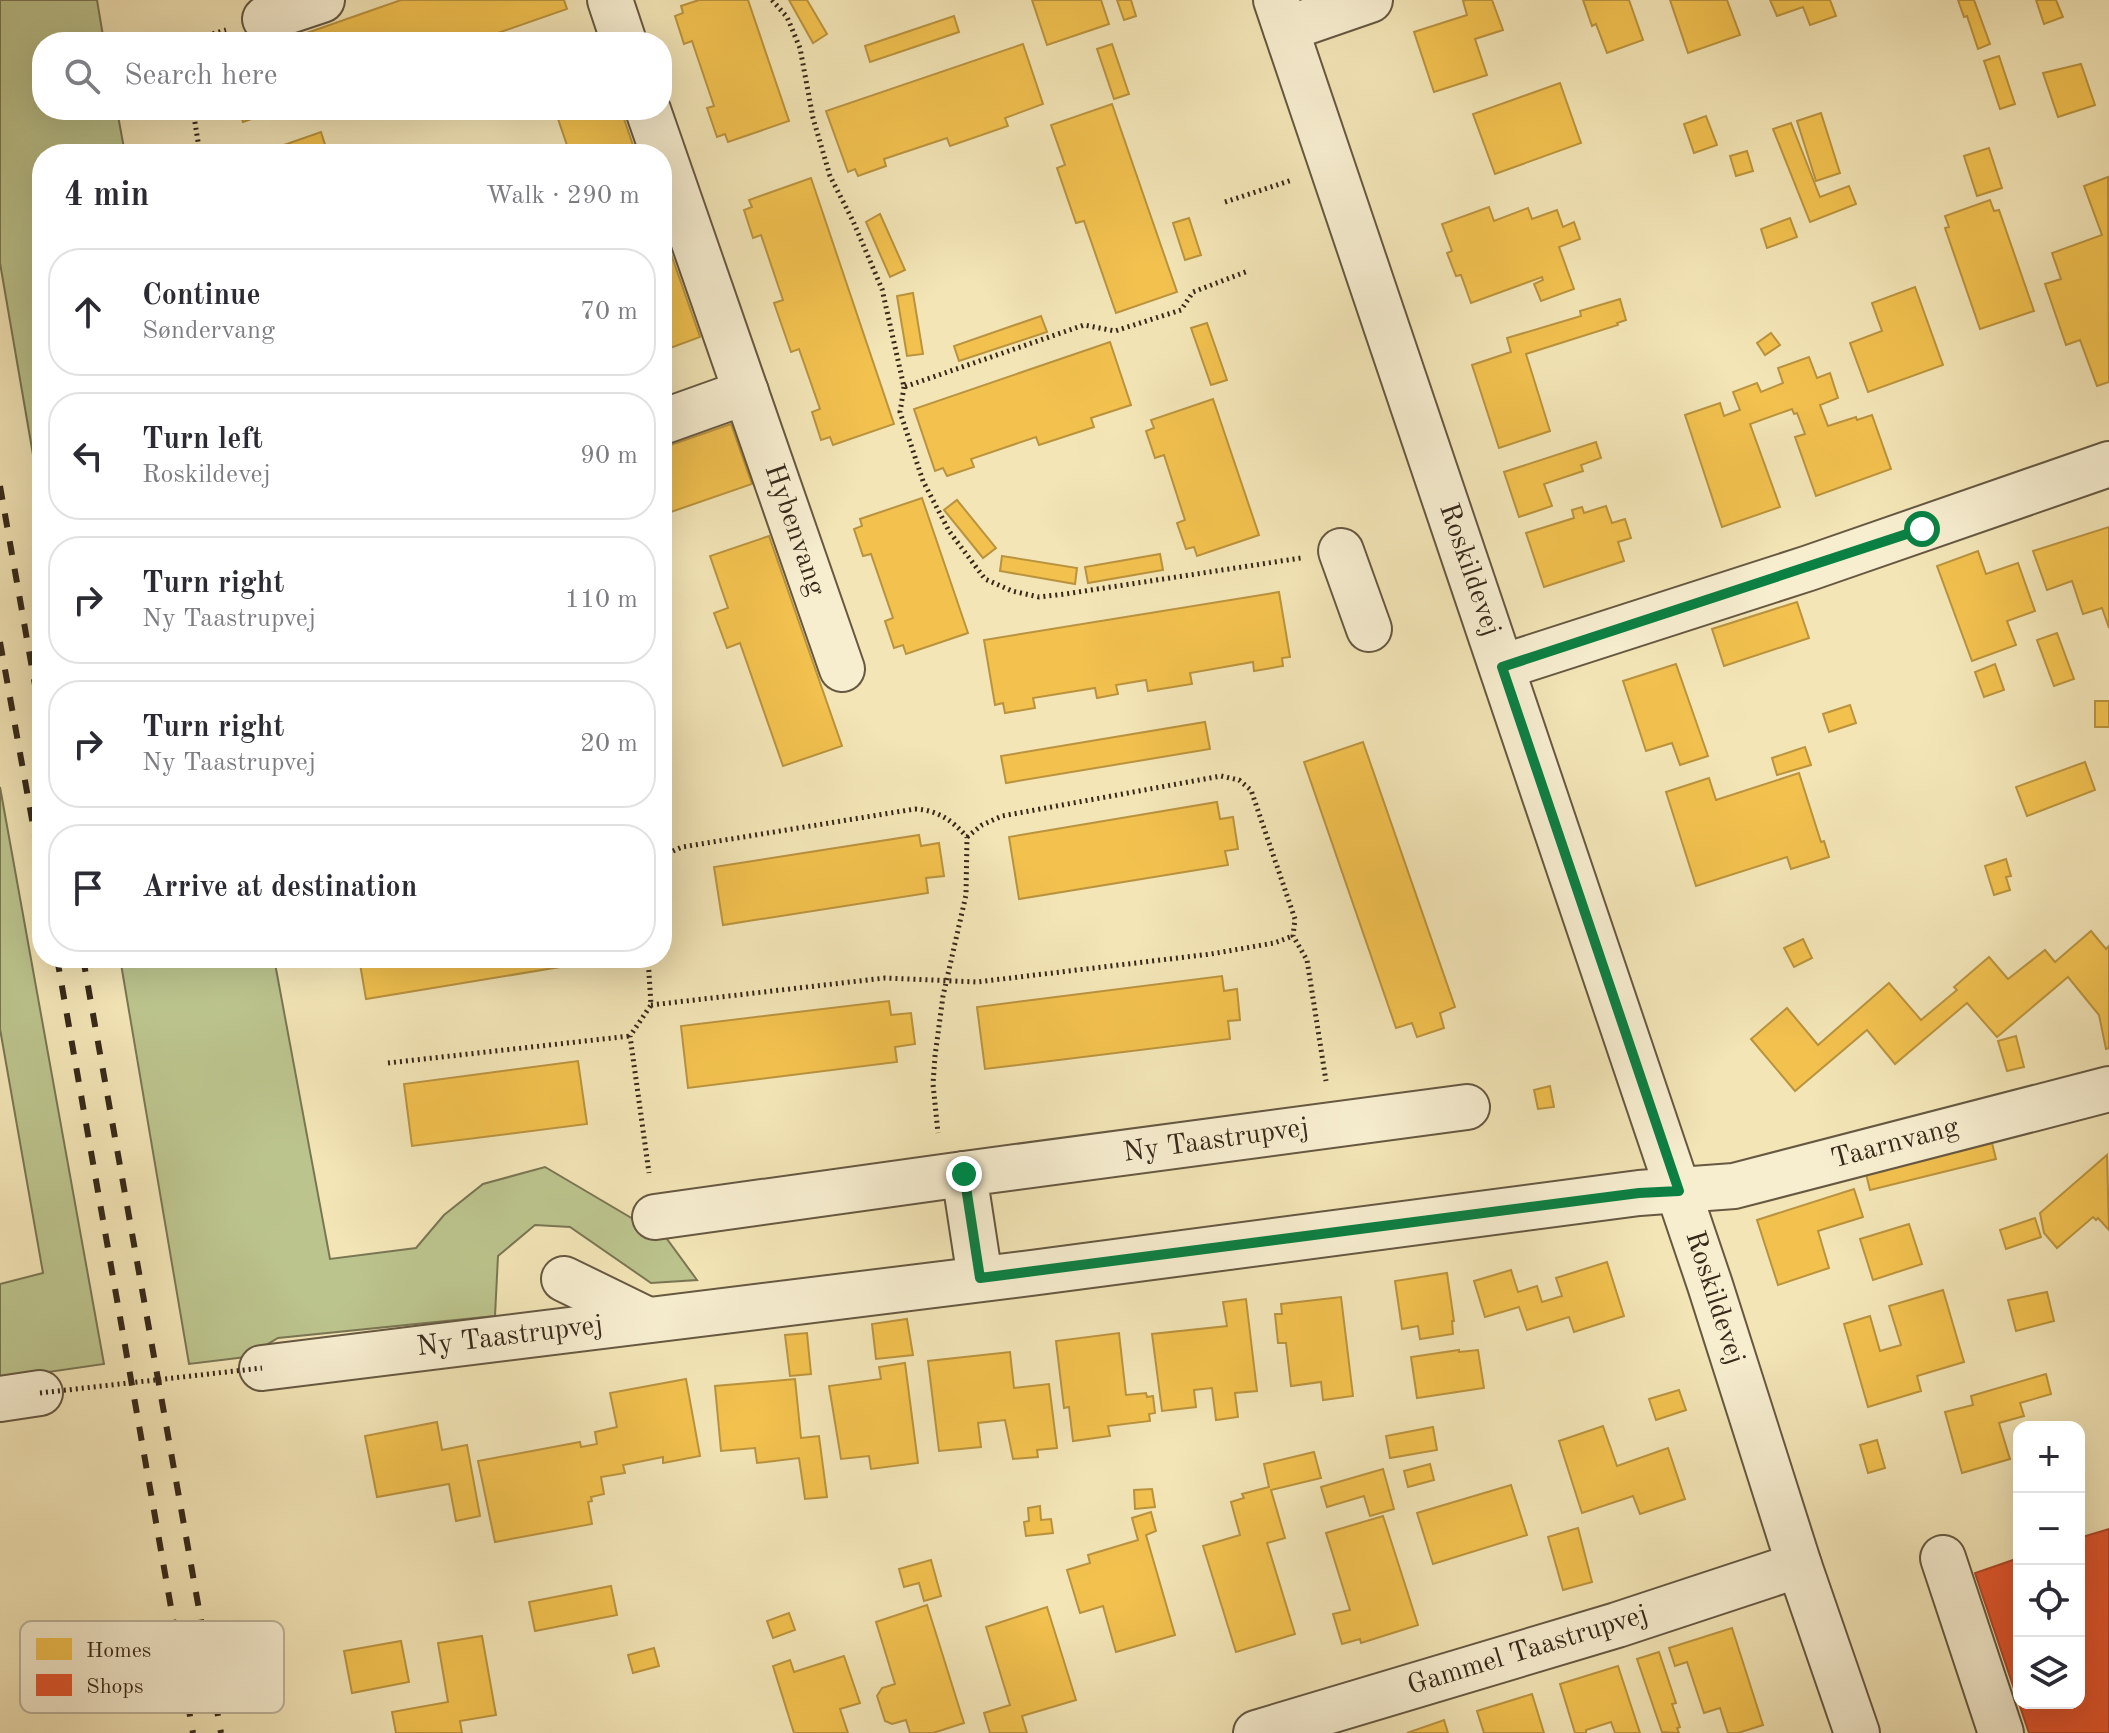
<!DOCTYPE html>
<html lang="en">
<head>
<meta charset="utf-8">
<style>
	:root { --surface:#fff; --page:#f2f2f3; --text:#2b2b33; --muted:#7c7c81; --line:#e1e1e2 }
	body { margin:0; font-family:"Old Standard TT",serif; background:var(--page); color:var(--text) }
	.controls { position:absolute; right:24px; bottom:24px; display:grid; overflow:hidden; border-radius:16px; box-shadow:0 8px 32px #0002 }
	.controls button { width:72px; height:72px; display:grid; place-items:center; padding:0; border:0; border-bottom:2px solid var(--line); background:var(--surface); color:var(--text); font:40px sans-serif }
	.stop { position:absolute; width:24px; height:24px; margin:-18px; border:6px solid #0b8043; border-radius:50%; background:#fff }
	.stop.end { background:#0b8043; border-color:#fff; box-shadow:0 2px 8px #0008 }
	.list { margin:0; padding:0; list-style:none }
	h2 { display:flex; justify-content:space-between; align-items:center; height:104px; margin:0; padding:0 32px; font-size:34px }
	h2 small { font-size:26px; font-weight:400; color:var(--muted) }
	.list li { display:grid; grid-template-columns:52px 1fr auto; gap:24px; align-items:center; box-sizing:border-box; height:128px; margin:0 16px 16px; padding:0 16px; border:2px solid var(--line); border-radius:32px }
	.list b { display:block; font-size:30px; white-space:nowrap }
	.list p { margin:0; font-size:26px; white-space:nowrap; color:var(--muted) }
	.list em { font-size:26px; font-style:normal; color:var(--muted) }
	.icon { flex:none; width:44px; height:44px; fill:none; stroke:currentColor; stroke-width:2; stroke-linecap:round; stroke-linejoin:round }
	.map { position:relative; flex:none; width:2109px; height:1733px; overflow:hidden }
	.search { position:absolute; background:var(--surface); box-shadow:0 8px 32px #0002; left:32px; top:32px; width:640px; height:88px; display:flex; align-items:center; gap:20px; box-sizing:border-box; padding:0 28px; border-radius:32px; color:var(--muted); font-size:30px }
	.panel { position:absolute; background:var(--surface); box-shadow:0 8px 32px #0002; left:32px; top:144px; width:640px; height:824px; border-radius:32px }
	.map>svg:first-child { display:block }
	.green { fill:#bcc48d; stroke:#7a7654; stroke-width:2 }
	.homes { fill:#f2c14e; stroke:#ba933e; stroke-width:2 }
	.shops { fill:#e4572e; stroke:#b04928; stroke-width:2 }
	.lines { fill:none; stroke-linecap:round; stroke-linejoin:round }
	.minor-casing { stroke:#665841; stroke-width:48 }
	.path { stroke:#37291a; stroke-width:5; stroke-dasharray:2 4; stroke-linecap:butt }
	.minor { stroke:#f7eed0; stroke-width:44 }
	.rail { stroke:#37291a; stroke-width:6; stroke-dasharray:14 14; stroke-linecap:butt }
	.path-bridge { stroke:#37291a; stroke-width:5; stroke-dasharray:2 4; stroke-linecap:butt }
	.route { stroke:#0b8043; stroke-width:10 }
	.labels { text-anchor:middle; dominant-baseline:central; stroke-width:8; stroke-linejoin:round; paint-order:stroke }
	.street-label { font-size:28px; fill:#37291a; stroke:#f7eed0 }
	.key { fill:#f7eed0; stroke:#bdb399; stroke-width:2 }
	.key-label { font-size:22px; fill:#37291a }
</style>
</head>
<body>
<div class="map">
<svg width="2109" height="1733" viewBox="0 0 2109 1733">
	<rect width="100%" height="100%" fill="#f3e5b6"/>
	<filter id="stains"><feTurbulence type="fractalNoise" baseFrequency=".0025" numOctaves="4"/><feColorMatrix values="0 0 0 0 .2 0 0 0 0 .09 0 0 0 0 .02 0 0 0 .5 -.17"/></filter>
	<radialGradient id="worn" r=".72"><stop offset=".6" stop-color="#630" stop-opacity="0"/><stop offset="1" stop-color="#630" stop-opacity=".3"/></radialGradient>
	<g class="green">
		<polygon points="0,0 97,0 104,42 42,42 42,110 117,110 125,154 42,154 42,507 0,263"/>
		<polygon points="0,787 104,1364 0,1379 0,1284 43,1273 0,1029"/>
		<polygon points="120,958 274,958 330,1259 416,1248 444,1215 483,1184 545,1167 667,1239 697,1280 651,1283 570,1227 535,1225 498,1256 495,1316 278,1338 246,1357 189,1364"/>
	</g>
	<g class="homes">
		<polygon points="401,0 564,0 567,9 472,42 281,42"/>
		<polygon points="699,0 748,0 789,121 728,142 725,134 717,137 707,108 714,106 692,41 684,44 675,16 683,13 681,6"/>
		<polygon points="789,0 807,0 827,34 813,43"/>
		<polygon points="1032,0 1101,0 1109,24 1047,45"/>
		<polygon points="1117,0 1131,0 1136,16 1124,20"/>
		<polygon points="1466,0 1492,0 1503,30 1475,39 1487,75 1434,92 1414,32 1467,15 1463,1"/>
		<polygon points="1583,0 1629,0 1643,40 1607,53 1596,24 1592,26"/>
		<polygon points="1670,0 1727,0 1740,35 1688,53"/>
		<polygon points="1770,0 1830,0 1836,16 1810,25 1803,7 1777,16"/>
		<polygon points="1958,0 1974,0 1990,44 1978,49 1967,16 1964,17"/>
		<polygon points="2036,0 2056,0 2063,17 2044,24"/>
		<polygon points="954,16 959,32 870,62 865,46"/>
		<polygon points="1023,44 1043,104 1005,118 1008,126 950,146 947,138 884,159 886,166 858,176 855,169 848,172 826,111"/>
		<polygon points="1112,44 1129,94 1114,99 1097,49"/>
		<polygon points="1999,56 2015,104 2000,109 1984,61"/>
		<polygon points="2081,64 2095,105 2058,117 2043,73"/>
		<polygon points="1560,83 1581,143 1495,174 1473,114"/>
		<polygon points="1112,104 1177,292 1116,313 1084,221 1076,223 1057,168 1065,165 1051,125"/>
		<polygon points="239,110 277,110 243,122"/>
		<polygon points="555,110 621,110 636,154 570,154"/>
		<polygon points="1821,113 1840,173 1816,181 1797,121"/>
		<polygon points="1706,116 1717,145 1694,153 1684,124"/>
		<polygon points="1791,123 1820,197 1849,186 1856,204 1810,222 1773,129"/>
		<polygon points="321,132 328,154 261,153"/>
		<polygon points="1989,148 2002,188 1977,196 1964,156"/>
		<polygon points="1747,151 1753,171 1736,176 1730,156"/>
		<polygon points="2108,177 2109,382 2097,386 2080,340 2066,345 2045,284 2061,279 2052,253 2102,235 2084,186"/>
		<polygon points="811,178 894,424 833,445 830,437 821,440 812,412 820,409 799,349 791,352 774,303 783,300 761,235 753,238 744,210 752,207 749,200"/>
		<polygon points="1990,200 1994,211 1999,210 2034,311 1980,329 1945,228 1949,227 1945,216"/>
		<polygon points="1489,207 1494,221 1528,208 1532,219 1557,210 1563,227 1574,222 1580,239 1559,247 1574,289 1541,301 1534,284 1543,280 1542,277 1471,303 1461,275 1456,276 1447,253 1452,251 1442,224"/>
		<polygon points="880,214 905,270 890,277 866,222"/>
		<polygon points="1189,218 1201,255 1185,260 1173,223"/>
		<polygon points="1790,218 1797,237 1767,248 1761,229"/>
		<polygon points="662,228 700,337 662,351"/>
		<polygon points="1915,287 1943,365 1868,392 1850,343 1882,331 1872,303"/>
		<polygon points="913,293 923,354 907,356 897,296"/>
		<polygon points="1620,299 1626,320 1617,323 1618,325 1526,354 1550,431 1499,448 1472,365 1511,352 1507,338 1581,316 1580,311"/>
		<polygon points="1041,316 1047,332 959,361 954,346"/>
		<polygon points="1207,323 1227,380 1211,385 1191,328"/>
		<polygon points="1771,333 1780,345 1765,355 1757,343"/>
		<polygon points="1110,342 1131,405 1091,418 1094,427 1039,445 1036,437 971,459 974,467 947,476 943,468 935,471 914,409"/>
		<polygon points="1809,357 1817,378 1830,373 1838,398 1820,405 1828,426 1856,417 1857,420 1872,415 1891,469 1816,496 1795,437 1805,434 1797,413 1794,414 1792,409 1750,424 1780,507 1722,527 1685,415 1720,403 1724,416 1740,410 1733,392 1757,383 1761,392 1783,383 1778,368"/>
		<polygon points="1213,399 1259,535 1197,556 1194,547 1186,549 1177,523 1185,520 1164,455 1155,458 1146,431 1154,428 1151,420"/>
		<polygon points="731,424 752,484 662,515 662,448"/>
		<polygon points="1596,442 1601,458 1581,465 1583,471 1544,484 1552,506 1519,517 1504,472"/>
		<polygon points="922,498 968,633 906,654 903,645 894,648 885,621 893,618 871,554 863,556 854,529 862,526 860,519"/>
		<polygon points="957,500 996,548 983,558 944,510"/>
		<polygon points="1606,506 1612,523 1625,519 1631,538 1618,542 1624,561 1544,587 1526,533 1574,518 1572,510 1582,507 1584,513"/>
		<polygon points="2109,527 2109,628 2102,608 2083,614 2072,581 2047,590 2033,551"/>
		<polygon points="769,536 842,746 783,766 740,643 727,648 714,613 728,608 710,556"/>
		<polygon points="1978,551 1986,574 2018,563 2035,611 2007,621 2016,645 1972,661 1937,566"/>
		<polygon points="1160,554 1163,570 1088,583 1085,567"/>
		<polygon points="1002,556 1077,568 1075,584 1000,571"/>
		<polygon points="1279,592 1290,657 1282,658 1283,666 1254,671 1253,662 1190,673 1192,684 1148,691 1146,680 1116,685 1118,694 1097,698 1095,688 1033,698 1035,708 1005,713 1003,703 995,705 984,640"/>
		<polygon points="1797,602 1809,638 1724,666 1712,629"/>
		<polygon points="2057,633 2074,679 2054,686 2037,640"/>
		<polygon points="1676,664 1708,756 1680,765 1672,743 1646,751 1623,681"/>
		<polygon points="1995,664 2004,690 1984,697 1975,672"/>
		<rect x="2095" y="701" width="14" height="26"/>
		<polygon points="1850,705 1856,723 1829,732 1823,714"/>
		<polygon points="1205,722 1210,749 1006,783 1001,756"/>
		<polygon points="1363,742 1455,1007 1440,1013 1444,1028 1417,1037 1412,1023 1396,1028 1304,762"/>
		<polygon points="1805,747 1811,765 1777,775 1772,758"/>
		<polygon points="2085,762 2095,790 2027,816 2016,787"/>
		<polygon points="1799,773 1821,842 1824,841 1829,857 1791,869 1787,857 1696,886 1666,792 1709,778 1716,800"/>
		<polygon points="1217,802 1220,819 1233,817 1238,849 1225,851 1228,865 1019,899 1009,837"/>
		<polygon points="919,835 921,846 939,843 944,876 926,878 928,893 723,925 714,867"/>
		<polygon points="2006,859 2011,876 2006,877 2010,890 1994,895 1985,866"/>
		<polygon points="2091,931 2106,949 2109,946 2109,1048 2106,1049 2099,1015 2068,977 1997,1037 1967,1003 1895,1064 1867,1030 1795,1091 1751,1039 1787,1008 1818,1045 1889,983 1921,1020 1957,990 1954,987 1989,957 2008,979 2045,950 2055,962"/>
		<polygon points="1803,939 1812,958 1794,967 1784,948"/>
		<polygon points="359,958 609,958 609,959 366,999"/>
		<polygon points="1222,976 1224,991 1237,989 1240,1020 1228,1021 1230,1039 985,1069 977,1007"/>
		<polygon points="889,1001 891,1015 911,1013 915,1044 895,1047 897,1062 688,1088 681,1026"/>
		<polygon points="2016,1036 2024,1067 2007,1071 1998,1041"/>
		<polygon points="578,1061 587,1124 412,1146 404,1084"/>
		<polygon points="1550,1086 1554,1107 1538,1109 1534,1090"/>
		<polygon points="1992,1143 1996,1159 1870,1190 1866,1174"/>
		<polygon points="2107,1155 2109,1230 2098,1218 2096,1220 2093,1217 2057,1248 2044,1233 2040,1213"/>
		<polygon points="1854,1189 1863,1217 1818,1231 1829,1268 1778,1285 1757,1220"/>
		<polygon points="2035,1218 2041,1237 2006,1249 2000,1230"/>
		<polygon points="1909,1224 1922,1264 1873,1280 1860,1239"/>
		<polygon points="1607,1262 1624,1316 1574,1332 1569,1317 1527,1330 1519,1307 1485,1317 1474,1281 1511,1270 1518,1292 1537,1286 1542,1302 1562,1296 1556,1278"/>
		<polygon points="1447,1273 1454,1321 1452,1321 1453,1334 1420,1339 1418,1326 1402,1329 1395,1281"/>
		<polygon points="1943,1290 1964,1362 1917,1376 1921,1391 1868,1407 1844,1324 1870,1316 1880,1351 1901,1345 1889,1306"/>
		<polygon points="2047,1292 2054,1321 2016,1331 2008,1300"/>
		<polygon points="1341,1297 1353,1396 1323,1400 1321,1382 1291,1386 1286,1343 1278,1343 1275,1314 1282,1314 1281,1304"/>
		<polygon points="1246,1299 1257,1391 1235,1393 1238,1417 1216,1420 1212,1388 1194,1390 1196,1407 1162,1411 1152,1334 1227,1326 1223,1302"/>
		<polygon points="907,1319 913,1355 876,1359 872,1324"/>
		<polygon points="807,1333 811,1374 790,1376 785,1335"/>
		<polygon points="1119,1333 1126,1395 1146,1393 1147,1397 1153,1396 1155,1413 1149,1414 1150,1421 1108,1426 1110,1436 1073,1441 1069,1407 1064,1408 1056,1341"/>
		<polygon points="1459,1350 1459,1352 1478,1350 1484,1388 1417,1398 1411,1357"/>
		<polygon points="1010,1352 1014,1388 1049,1384 1057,1448 1037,1450 1038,1457 1013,1459 1005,1420 978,1423 981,1447 939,1451 928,1361"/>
		<polygon points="905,1363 918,1463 871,1469 869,1456 841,1459 829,1386 881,1379 879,1367"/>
		<polygon points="2046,1374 2051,1394 2020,1403 2024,1416 1999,1423 2010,1459 1962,1473 1945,1412 1973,1405 1971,1396"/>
		<polygon points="686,1379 700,1456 663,1463 663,1457 623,1465 625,1473 601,1477 604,1494 591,1497 592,1501 588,1502 592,1524 495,1542 478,1461 580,1442 581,1447 597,1444 595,1432 617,1427 610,1393"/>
		<polygon points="795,1379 801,1438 819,1436 827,1497 805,1499 799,1458 757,1463 755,1448 721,1451 715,1386"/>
		<polygon points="1679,1390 1686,1410 1656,1420 1649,1399"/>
		<polygon points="437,1422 442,1450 467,1445 480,1516 456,1521 449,1484 377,1497 365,1436"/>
		<polygon points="1603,1426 1617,1466 1668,1448 1685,1499 1640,1514 1633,1496 1582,1513 1559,1441"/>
		<polygon points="1433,1427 1437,1450 1390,1458 1386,1436"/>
		<polygon points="1877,1440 1885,1468 1868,1473 1860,1445"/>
		<polygon points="1314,1452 1321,1478 1271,1490 1285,1538 1267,1543 1295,1634 1236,1652 1203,1546 1240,1535 1231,1502 1244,1498 1242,1494 1269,1487 1264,1464"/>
		<polygon points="1430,1464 1434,1480 1408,1487 1404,1471"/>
		<polygon points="1383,1469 1394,1509 1370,1516 1364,1496 1327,1507 1321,1487"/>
		<polygon points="1511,1485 1527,1535 1433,1564 1417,1513"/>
		<polygon points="1152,1489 1155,1507 1135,1509 1134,1490"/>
		<polygon points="1040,1506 1041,1520 1051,1519 1053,1533 1026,1536 1024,1522 1029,1521 1028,1508"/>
		<polygon points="1151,1512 1156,1531 1146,1535 1175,1635 1116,1652 1103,1606 1080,1613 1067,1570 1090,1563 1088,1555 1138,1540 1132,1518"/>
		<polygon points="1383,1516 1418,1625 1361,1643 1360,1639 1342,1644 1333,1614 1350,1610 1326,1533"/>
		<polygon points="1578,1528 1592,1582 1563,1590 1548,1537"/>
		<polygon points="931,1560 941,1596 924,1601 919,1583 904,1587 899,1569"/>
		<polygon points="611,1586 617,1615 535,1631 529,1602"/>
		<polygon points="927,1605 964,1723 933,1733 910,1733 906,1720 892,1724 885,1721 877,1696 882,1688 895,1684 876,1622"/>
		<polygon points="1047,1607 1076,1700 1022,1716 1027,1733 990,1733 984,1713 1010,1705 986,1627"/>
		<polygon points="789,1613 795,1630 773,1638 767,1621"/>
		<polygon points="1732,1628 1763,1725 1738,1733 1728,1733 1720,1708 1704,1713 1687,1662 1675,1666 1669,1648"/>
		<polygon points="482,1636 496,1715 460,1721 462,1733 396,1733 392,1712 448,1702 438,1643"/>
		<polygon points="401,1641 409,1682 352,1693 344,1651"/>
		<polygon points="654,1648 659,1666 633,1673 628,1655"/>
		<polygon points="1659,1652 1676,1703 1672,1704 1680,1727 1677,1728 1679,1733 1662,1732 1637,1659"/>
		<polygon points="844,1656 860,1703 840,1709 848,1733 794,1733 773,1666 790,1660 794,1672"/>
		<polygon points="1618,1666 1640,1733 1615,1733 1611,1722 1586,1730 1586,1733 1575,1733 1560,1684"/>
		<polygon points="1532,1694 1544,1733 1484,1733 1477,1711"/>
		<polygon points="1444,1720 1448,1733 1407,1733"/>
	</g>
	<polygon class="shops" points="2109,1529 2109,1733 2029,1733 1975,1573 2019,1558 2019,1703 2079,1703 2079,1538"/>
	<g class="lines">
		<g class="minor-casing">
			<g id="minor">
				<polyline points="610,0 624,42"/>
				<polyline points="1276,0 1710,1285 1799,1565 1857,1733"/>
				<polyline points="265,19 322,0"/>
				<polyline points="1286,29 1370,0"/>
				<polyline points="648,110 842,669"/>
				<polyline points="662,422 746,392"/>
				<polyline points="1341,551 1369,629"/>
				<polyline points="1502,667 1809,568 2109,464"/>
				<polyline points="655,1217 964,1174"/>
				<polyline points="980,1278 964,1174 1467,1107"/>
				<polyline points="564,1279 648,1320"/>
				<polyline points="262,1368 1031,1273 1639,1193 1734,1186 2109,1089"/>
				<polyline points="0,1399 40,1393"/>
				<polyline points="1943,1558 2001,1733"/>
				<polyline points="1256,1733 1617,1625 1799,1565"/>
			</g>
		</g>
		<g class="path">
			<polyline points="772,0 787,17 800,48 813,118 830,176 853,221 882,289 904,387 1084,325 1115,331 1181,310 1193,292 1248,271"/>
			<polyline points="184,42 226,30"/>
			<polyline points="193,110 200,154"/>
			<polyline points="1225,202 1292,180"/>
			<polyline points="904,387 900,412 923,481 949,531 985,579 1012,591 1039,597 1065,594 1301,558"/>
			<polyline points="967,837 982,825 1002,816 1221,776 1239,780 1251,790 1295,919 1293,936 1307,960 1326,1081"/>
			<path d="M 662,856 L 682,847 L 915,809 C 937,810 952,820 967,837 L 966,895 L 943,996 L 935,1056 L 933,1084 L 938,1133"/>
			<polyline points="648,958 651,1005 630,1036 649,1173"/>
			<polyline points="651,1005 885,978 977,982 1211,954 1274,943 1293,936"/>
			<polyline points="388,1063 630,1036"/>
		</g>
		<use href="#minor" class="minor"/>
		<g class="rail">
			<polyline points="0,486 42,725"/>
			<polyline points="0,642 42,875"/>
			<polyline points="57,958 193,1733"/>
			<polyline points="83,958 221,1733"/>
		</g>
		<polyline class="path-bridge" points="40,1393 262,1368"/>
	</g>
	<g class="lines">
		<polyline class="route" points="964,1174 980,1278 1639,1193 1679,1191 1502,667 1922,529"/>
	</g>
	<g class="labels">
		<g class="street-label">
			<text transform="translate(794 530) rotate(71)">Hybenvang</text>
			<text transform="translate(1469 570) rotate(71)">Roskildevej</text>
			<text transform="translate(1216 1141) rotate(-8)">Ny Taastrupvej</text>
			<text transform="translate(1895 1144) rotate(-15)">Taarnvang</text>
			<text transform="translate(1714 1298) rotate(72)">Roskildevej</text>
			<text transform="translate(510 1337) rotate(-7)">Ny Taastrupvej</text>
			<text transform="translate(1528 1651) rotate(-17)">Gammel Taastrupvej</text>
		</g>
	</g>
	<rect x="20" y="1621" width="264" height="92" rx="12" class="key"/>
	<rect x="36" y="1638" width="36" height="22" fill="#f2c14e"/>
	<rect x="36" y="1674" width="36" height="22" fill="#e4572e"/>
	<g class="key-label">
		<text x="86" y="1657">Homes</text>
		<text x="86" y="1693">Shops</text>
	</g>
	<rect width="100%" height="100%" filter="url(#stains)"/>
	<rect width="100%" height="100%" fill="url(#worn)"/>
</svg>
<div class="controls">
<button>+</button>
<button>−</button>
<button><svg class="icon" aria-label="locate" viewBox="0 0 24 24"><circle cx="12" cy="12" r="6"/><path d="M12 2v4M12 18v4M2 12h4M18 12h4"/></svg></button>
<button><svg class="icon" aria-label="layers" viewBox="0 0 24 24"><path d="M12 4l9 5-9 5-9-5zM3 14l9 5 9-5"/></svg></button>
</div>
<div class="stop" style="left:1922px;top:529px"></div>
<div class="stop end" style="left:964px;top:1174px"></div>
<div class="search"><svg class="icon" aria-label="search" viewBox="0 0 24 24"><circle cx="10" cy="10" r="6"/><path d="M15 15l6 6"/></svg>Search here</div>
<section class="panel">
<h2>4 min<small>Walk · 290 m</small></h2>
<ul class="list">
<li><svg class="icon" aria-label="ahead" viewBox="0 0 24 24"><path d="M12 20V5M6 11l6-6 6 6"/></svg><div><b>Continue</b><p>Søndervang</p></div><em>70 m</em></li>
<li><svg class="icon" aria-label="left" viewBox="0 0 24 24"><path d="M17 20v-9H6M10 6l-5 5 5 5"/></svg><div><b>Turn left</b><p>Roskildevej</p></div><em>90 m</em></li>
<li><svg class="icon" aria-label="right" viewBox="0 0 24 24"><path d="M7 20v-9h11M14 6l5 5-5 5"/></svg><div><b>Turn right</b><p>Ny Taastrupvej</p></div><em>110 m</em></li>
<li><svg class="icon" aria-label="right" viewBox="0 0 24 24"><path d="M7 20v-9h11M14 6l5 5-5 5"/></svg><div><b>Turn right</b><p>Ny Taastrupvej</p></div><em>20 m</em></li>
<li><svg class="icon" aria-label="arrive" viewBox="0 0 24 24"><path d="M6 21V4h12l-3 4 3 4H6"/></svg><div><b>Arrive at destination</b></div></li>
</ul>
</section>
</div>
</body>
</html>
